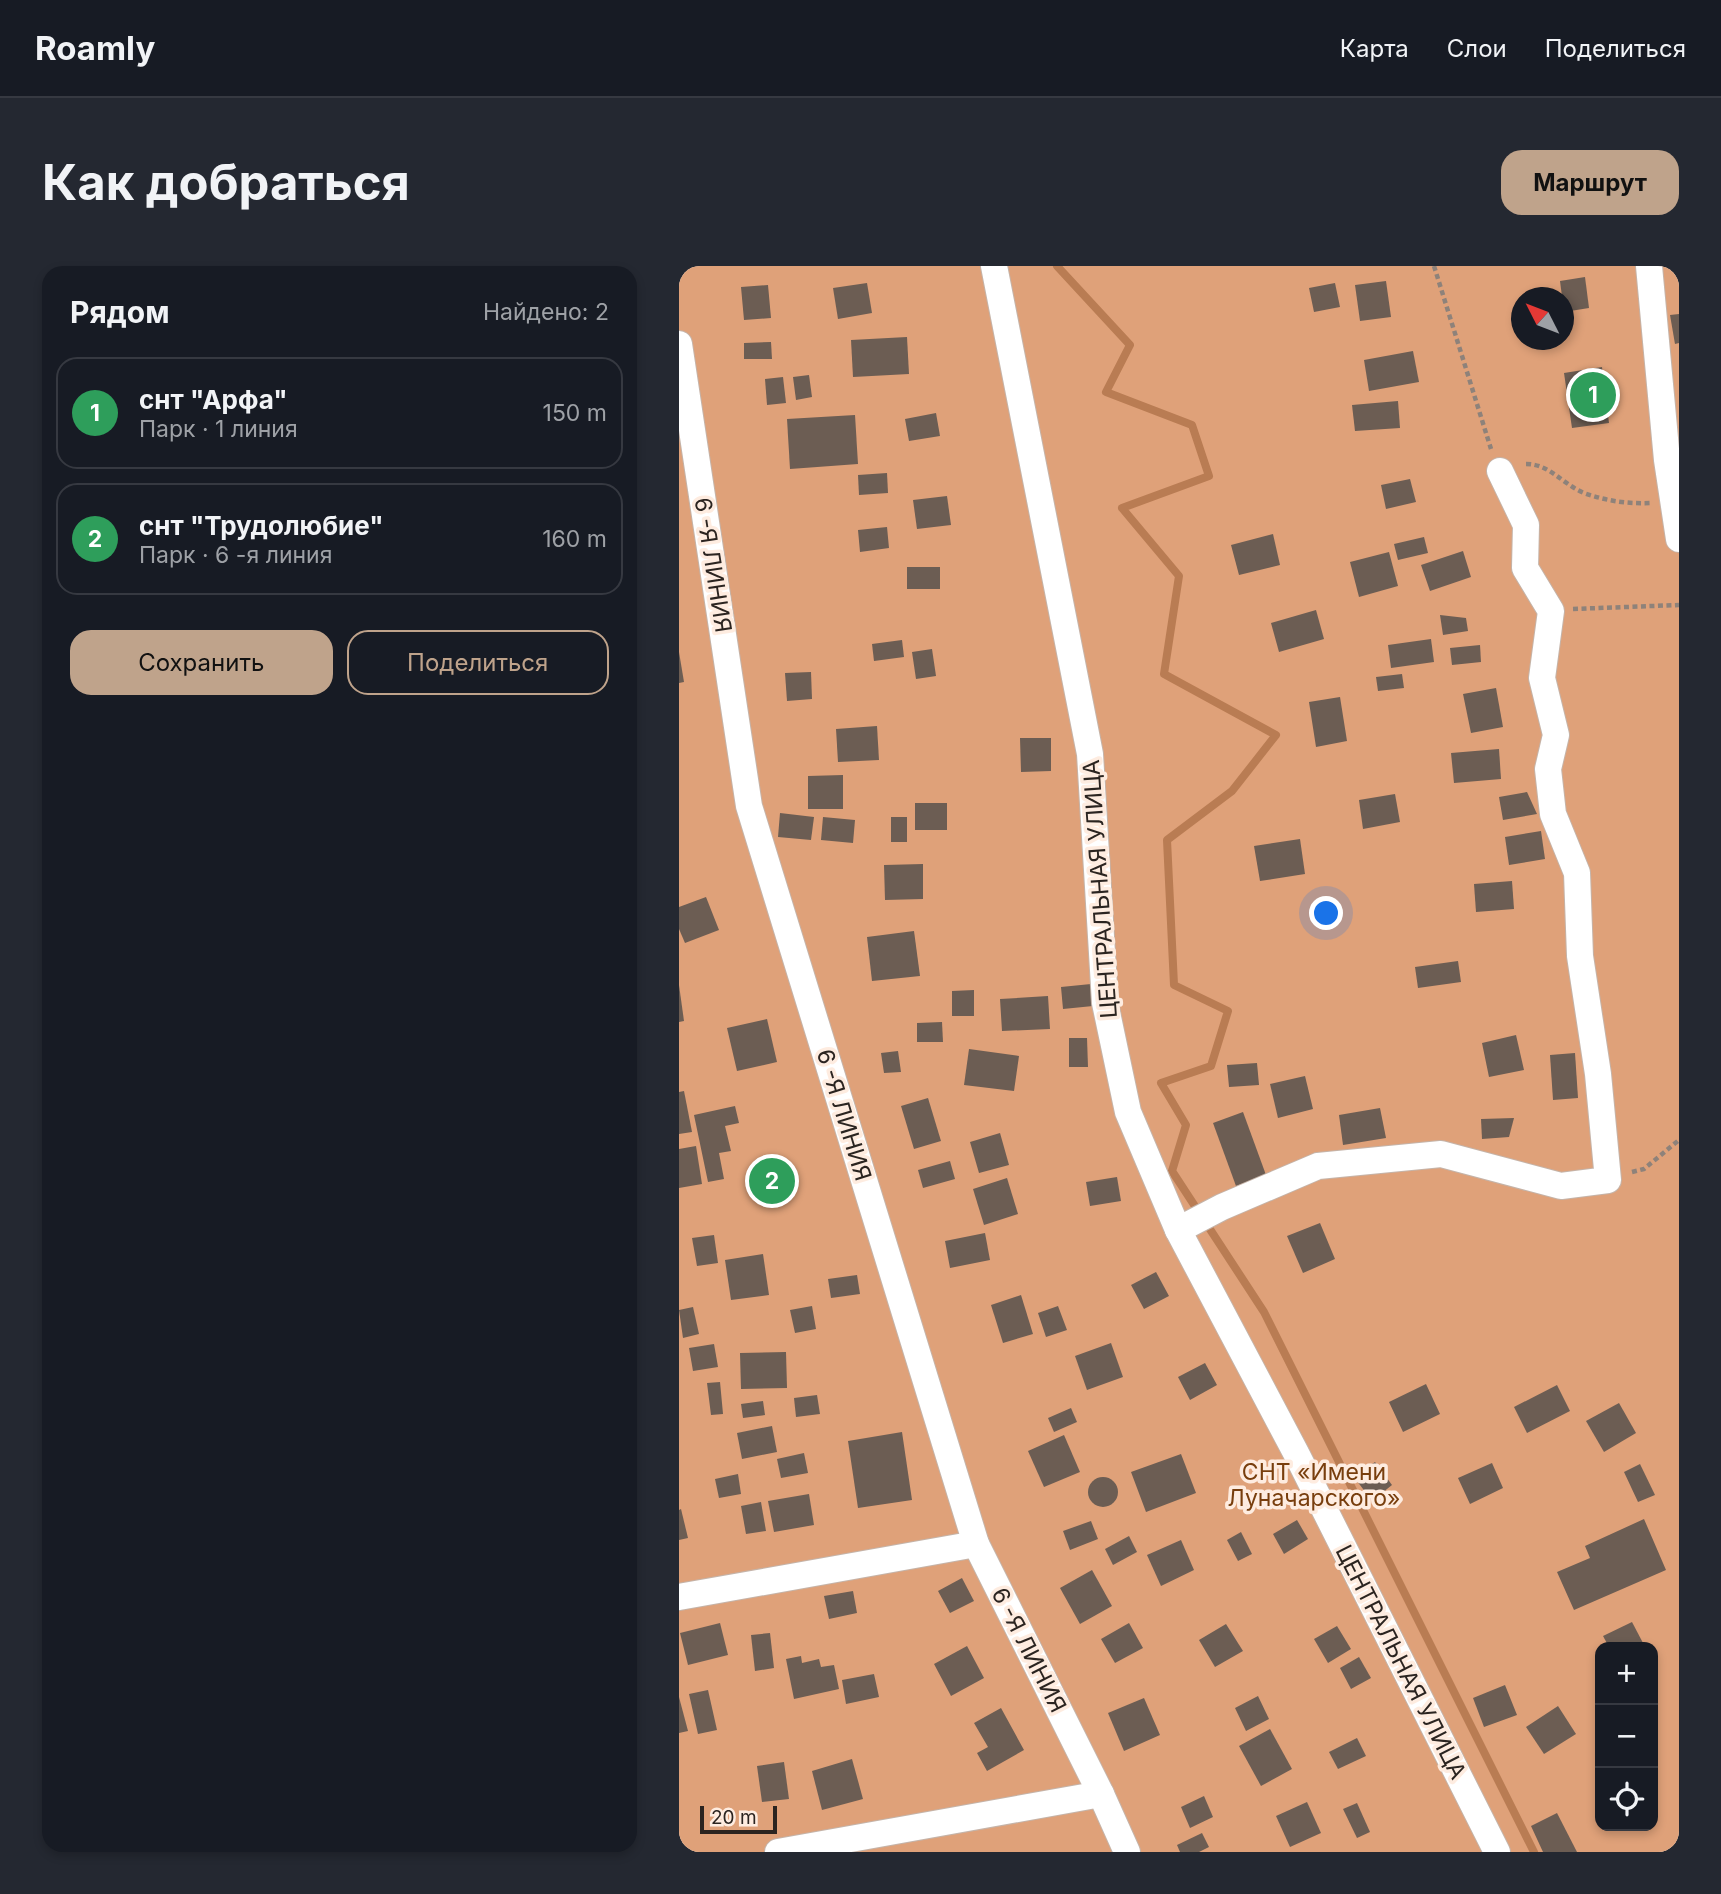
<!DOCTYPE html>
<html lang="ru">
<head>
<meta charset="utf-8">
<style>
	:root { --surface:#171b24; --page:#242831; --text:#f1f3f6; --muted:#9ea1a6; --line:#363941; --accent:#bfa38b }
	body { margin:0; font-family:Inter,sans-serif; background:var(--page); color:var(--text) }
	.controls { position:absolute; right:21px; bottom:21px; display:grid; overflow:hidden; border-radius:14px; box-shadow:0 4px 10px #0003 }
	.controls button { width:63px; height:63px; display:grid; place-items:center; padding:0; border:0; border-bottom:2px solid var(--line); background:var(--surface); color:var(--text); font:35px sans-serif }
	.compass { position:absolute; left:832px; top:21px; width:63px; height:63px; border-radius:50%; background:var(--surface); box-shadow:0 4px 10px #0003; rotate:312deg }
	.scale { position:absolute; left:21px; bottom:18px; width:77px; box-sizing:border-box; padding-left:7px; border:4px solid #2b2420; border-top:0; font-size:19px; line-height:24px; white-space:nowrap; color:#2b2420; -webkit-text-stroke:5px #feece0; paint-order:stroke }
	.you { position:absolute; left:648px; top:648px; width:24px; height:24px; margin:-18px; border:5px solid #fff; border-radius:50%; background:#1a73e8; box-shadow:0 0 0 10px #1a73e833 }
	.badge { display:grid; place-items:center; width:46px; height:46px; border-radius:50%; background:var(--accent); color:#fff; font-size:23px; font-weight:700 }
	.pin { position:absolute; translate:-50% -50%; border:4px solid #fff; box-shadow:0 2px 7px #0006 }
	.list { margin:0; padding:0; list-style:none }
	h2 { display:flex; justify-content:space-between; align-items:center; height:91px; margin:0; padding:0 28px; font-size:30px }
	h2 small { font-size:23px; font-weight:400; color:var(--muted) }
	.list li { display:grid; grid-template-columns:46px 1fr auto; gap:21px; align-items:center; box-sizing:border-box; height:112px; margin:0 14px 14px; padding:0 14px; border:2px solid var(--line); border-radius:21px }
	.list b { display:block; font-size:26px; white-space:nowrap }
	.list p { margin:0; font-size:23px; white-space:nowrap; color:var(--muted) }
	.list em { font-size:23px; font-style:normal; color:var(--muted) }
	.actions { display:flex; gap:14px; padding:21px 28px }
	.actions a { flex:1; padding:16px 0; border:2px solid var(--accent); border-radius:21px; text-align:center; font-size:24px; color:var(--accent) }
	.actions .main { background:var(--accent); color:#111 }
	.icon { flex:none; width:38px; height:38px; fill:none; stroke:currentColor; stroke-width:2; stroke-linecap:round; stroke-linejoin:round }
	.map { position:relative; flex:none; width:1000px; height:1586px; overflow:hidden; border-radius:21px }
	header { display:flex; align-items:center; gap:42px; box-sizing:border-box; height:98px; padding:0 35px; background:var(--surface); border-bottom:2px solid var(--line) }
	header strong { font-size:33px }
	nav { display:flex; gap:38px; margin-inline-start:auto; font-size:24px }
	.intro { display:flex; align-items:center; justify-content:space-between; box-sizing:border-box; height:168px; padding:0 42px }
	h1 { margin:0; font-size:49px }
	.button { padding:18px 32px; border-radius:21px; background:var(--accent); color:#111; font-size:24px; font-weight:700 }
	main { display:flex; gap:42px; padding:0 42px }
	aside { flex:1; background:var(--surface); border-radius:21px; box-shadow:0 4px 10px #0003 }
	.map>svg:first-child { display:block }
	.green { fill:#dfa179; fill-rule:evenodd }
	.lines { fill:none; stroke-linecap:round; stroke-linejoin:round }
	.stream { stroke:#b97c53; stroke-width:8 }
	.building { fill:#6c5d53 }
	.minor-casing { stroke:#c5b4a9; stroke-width:28 }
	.path { stroke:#8e827a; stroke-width:4.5; stroke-dasharray:5 3.5; stroke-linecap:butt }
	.minor { stroke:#fff; stroke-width:26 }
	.labels { text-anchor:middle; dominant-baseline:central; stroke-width:7; stroke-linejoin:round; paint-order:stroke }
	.street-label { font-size:23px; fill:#2b2420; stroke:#feece0 }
	.park-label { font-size:23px; fill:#783e0d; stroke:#feece0 }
</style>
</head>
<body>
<header>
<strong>Roamly</strong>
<nav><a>Карта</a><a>Слои</a><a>Поделиться</a></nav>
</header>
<div class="intro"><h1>Как добраться</h1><a class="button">Маршрут</a></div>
<main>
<aside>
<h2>Рядом<small>Найдено: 2</small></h2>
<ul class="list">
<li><span class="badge" style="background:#2e9e5b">1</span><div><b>снт &quot;Арфа&quot;</b><p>Парк · 1 линия</p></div><em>150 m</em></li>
<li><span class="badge" style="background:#2e9e5b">2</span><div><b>снт &quot;Трудолюбие&quot;</b><p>Парк · 6 -я линия</p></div><em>160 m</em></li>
</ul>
<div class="actions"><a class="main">Сохранить</a><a>Поделиться</a></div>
</aside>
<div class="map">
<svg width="1000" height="1586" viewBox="0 0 1000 1586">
	<rect width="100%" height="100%" fill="#f1dfd3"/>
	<path class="green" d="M 0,0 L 1000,0 L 1000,1586 L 0,1586 ZM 842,32 L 884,32 L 884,74 L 842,74 ZM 921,1381 L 974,1381 L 974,1560 L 921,1560 Z"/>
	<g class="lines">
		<polyline class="stream" points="378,0 451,79 427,126 513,159 530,210 443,242 500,310 485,408 597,469 553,525 488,574 495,719 549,745 532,800 482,817 507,859 493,905 585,1046 855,1586"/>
	</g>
	<g class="building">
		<polygon points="906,11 910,42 885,46 881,15"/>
		<polygon points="707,15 712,51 681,55 676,19"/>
		<polygon points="188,17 193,47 159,53 154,22"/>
		<polygon points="656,17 661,41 635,46 630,22"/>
		<polygon points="89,19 92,52 65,54 62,21"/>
		<polygon points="1000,48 1000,77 996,78 991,49"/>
		<polygon points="228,71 230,108 174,111 172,74"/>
		<polygon points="92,76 93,93 65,93 65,77"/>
		<polygon points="734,85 740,116 690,125 685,94"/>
		<polygon points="923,101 930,157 893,162 885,107"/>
		<polygon points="130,109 133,131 117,134 114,111"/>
		<polygon points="104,111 107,137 88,139 86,113"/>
		<polygon points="719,135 721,162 676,165 673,139"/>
		<polygon points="257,147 261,170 230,175 226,153"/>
		<polygon points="176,149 179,198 111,203 108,153"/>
		<polygon points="208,207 209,227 180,229 179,209"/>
		<polygon points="731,213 737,236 707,243 702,219"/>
		<polygon points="268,230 272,259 238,263 234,234"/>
		<polygon points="208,261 210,282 181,286 179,264"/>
		<polygon points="594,268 601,299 560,309 552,279"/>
		<polygon points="745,271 749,287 719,294 715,278"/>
		<polygon points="784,285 792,311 751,325 742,299"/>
		<polygon points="710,286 719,320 680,331 671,296"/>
		<rect x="228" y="301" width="33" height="22"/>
		<polygon points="637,344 645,373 600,386 592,357"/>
		<polygon points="761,349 787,352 789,365 764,369"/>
		<polygon points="752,373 755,396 712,402 709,379"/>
		<polygon points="223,374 225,391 195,395 193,378"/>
		<polygon points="801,379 802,396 773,399 771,382"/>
		<polygon points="253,383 257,410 237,413 233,386"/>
		<polygon points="0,386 5,416 0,417"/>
		<polygon points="132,406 133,433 108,435 106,407"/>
		<polygon points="723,408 725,422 699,425 697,411"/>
		<polygon points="817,422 824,461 792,467 784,428"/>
		<polygon points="661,431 668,475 637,481 630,436"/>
		<polygon points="198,460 200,494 159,496 157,463"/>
		<polygon points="341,472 372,472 372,505 342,506"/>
		<polygon points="820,483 822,513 775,517 772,487"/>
		<polygon points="164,509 164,543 129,543 129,510"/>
		<polygon points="848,526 858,548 824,554 820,531"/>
		<polygon points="716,528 721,556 684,563 680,534"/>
		<rect x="236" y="537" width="32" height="27"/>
		<polygon points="101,547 135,551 132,574 99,571"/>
		<polygon points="144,551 176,554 174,577 142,574"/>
		<rect x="212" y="551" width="16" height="25"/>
		<polygon points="862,565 866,593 830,599 826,571"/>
		<polygon points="621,573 626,608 581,615 575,580"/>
		<polygon points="244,598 244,633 206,634 205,599"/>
		<polygon points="833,615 835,643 797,646 795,618"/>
		<polygon points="27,631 40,664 6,677 0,663 0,641"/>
		<polygon points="235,665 241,710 193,715 188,671"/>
		<polygon points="779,695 782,716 739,722 736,701"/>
		<polygon points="412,718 414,740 384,743 382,721"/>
		<polygon points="0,719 5,755 0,756"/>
		<polygon points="295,724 295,750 273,750 273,725"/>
		<polygon points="369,730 371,763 323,765 321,733"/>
		<polygon points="88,753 98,796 58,805 48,762"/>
		<polygon points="263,756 264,776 238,776 238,757"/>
		<polygon points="837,769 845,804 810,811 803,777"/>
		<polygon points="390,772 408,772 409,801 390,801"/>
		<polygon points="290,783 340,790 335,825 285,819"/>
		<polygon points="219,785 222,806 205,807 202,787"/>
		<polygon points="896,787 899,832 874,834 871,789"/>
		<polygon points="578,797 580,819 550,821 548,799"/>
		<polygon points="626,810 634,843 599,852 591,818"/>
		<polygon points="5,825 13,866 0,868 0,826"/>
		<polygon points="249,832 262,875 235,883 222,840"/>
		<polygon points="56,840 60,857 46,860 52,885 40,887 45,913 29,916 15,849"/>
		<polygon points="701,842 707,872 664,879 660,849"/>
		<polygon points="564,846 587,909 557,920 534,857"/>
		<polygon points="835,852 830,871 803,873 802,853"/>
		<polygon points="321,867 330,899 300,907 291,876"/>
		<polygon points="17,880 23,918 0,922 0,883"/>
		<polygon points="271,895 276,913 244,922 239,904"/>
		<polygon points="438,911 442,935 411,940 407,916"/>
		<polygon points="328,912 339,948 305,959 294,923"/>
		<polygon points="641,957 656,993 624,1007 608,970"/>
		<polygon points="306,967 311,994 271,1002 266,975"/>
		<polygon points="35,969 39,997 18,1000 13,972"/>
		<polygon points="84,988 90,1029 52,1034 46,994"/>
		<polygon points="477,1006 490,1030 465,1043 452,1019"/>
		<polygon points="178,1009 181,1028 152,1032 149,1013"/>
		<polygon points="342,1029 354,1068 324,1077 312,1039"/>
		<polygon points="133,1040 137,1063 116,1067 111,1044"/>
		<polygon points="379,1040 388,1064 367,1071 359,1047"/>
		<polygon points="14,1041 20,1068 4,1072 0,1044"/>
		<polygon points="432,1077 444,1111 408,1124 396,1090"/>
		<polygon points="35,1078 39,1101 14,1105 10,1082"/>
		<polygon points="107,1086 108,1122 62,1123 61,1087"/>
		<polygon points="526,1097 538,1119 511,1134 499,1111"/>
		<polygon points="41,1116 44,1148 32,1149 28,1117"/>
		<polygon points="747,1118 761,1148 724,1166 710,1136"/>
		<polygon points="878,1119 891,1145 848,1167 835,1141"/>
		<polygon points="138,1129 141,1148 117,1151 115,1132"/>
		<polygon points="84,1135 86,1149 64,1152 62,1138"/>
		<polygon points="940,1137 957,1167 925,1186 907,1155"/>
		<polygon points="392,1142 398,1156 375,1166 369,1152"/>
		<polygon points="93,1160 98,1186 63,1193 58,1167"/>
		<polygon points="223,1166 233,1234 179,1242 169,1175"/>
		<polygon points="385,1169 401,1206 365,1221 349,1185"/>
		<polygon points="125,1187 129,1207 102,1212 98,1193"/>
		<polygon points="502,1188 517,1227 467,1246 452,1206"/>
		<polygon points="696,1196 713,1219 693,1235 675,1211"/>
		<polygon points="813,1197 824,1222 791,1238 779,1212"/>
		<polygon points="961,1198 976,1229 959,1236 945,1206"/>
		<polygon points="59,1208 62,1228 40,1232 36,1213"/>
		<circle cx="424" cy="1226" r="15"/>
		<polygon points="130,1228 135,1259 95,1266 89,1235"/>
		<polygon points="82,1236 87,1265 67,1268 62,1240"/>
		<polygon points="2,1243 9,1272 0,1274 0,1244"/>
		<polygon points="965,1253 987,1304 895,1344 878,1306 911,1292 906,1280"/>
		<polygon points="618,1254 629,1273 605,1288 594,1268"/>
		<polygon points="412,1255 419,1273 391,1284 384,1265"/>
		<polygon points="562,1266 573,1288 559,1295 548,1274"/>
		<polygon points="450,1270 458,1286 434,1299 426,1283"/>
		<polygon points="502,1274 515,1304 482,1320 468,1289"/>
		<polygon points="413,1304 433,1340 401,1358 381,1322"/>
		<polygon points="283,1312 295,1335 271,1347 259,1325"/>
		<polygon points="174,1325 178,1347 150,1353 145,1330"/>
		<polygon points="953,1356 964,1377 956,1381 930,1381 924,1370"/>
		<polygon points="41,1357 49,1389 9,1399 1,1367"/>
		<polygon points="450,1357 464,1382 436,1397 422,1373"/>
		<polygon points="547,1358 564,1385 536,1401 520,1374"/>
		<polygon points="658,1360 672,1383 649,1397 635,1373"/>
		<polygon points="91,1367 95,1402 76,1405 72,1369"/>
		<polygon points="288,1380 305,1412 272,1430 255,1398"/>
		<polygon points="122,1390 123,1397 140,1393 142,1401 155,1399 160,1423 115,1433 107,1393"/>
		<polygon points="680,1391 692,1412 672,1423 661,1402"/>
		<polygon points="195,1408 200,1431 167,1438 163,1414"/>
		<polygon points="826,1419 838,1449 805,1461 794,1432"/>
		<polygon points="29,1424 38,1464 19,1468 10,1428"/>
		<polygon points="579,1430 590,1453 567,1465 556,1442"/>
		<polygon points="0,1431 9,1465 0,1467"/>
		<polygon points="465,1432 481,1469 445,1485 429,1447"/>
		<polygon points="879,1440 897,1468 865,1488 847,1461"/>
		<polygon points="322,1442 345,1484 308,1505 298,1487 309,1481 295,1457"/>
		<polygon points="591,1463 613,1503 582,1520 560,1480"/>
		<polygon points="678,1472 687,1490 659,1503 650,1486"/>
		<polygon points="173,1493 184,1533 143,1544 133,1505"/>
		<polygon points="105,1496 110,1533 83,1536 78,1500"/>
		<polygon points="525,1530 534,1551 511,1562 502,1541"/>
		<polygon points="628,1536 642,1567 611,1581 597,1550"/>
		<polygon points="678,1537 691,1566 678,1572 664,1543"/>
		<polygon points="878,1547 898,1586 864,1586 852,1560"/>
		<polygon points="523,1567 530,1581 520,1586 501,1586 498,1579"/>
	</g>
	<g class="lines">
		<g class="minor-casing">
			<g id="minor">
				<polyline points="315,0 411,488 426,737 449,846 499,964 617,1187 818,1586"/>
				<polyline points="970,0 988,194 1000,273"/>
				<polyline points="0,78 70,540 297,1278 422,1528 448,1586"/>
				<polyline points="499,964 543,941 639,900 762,888 882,920 929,914 919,808 901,690 898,607 874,548 869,503 877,469 863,412 872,345 846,302 847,259 821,205"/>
				<polyline points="0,1331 297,1278"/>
				<polyline points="99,1586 422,1528"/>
			</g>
		</g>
		<g class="path">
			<polyline points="755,0 812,183"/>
			<path d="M 847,198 C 871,198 883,218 905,227 C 927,235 949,238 971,237"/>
			<polyline points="894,343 1000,339"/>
			<polyline points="953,906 965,903 1000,874"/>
		</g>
		<use href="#minor" class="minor"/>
	</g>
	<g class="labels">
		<g class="street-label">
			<text transform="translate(34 299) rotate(81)">6 -Я ЛИНИЯ</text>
			<text transform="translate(421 623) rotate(-94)">ЦЕНТРАЛЬНАЯ УЛИЦА</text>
			<text transform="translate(165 849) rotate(73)">6 -Я ЛИНИЯ</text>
			<text transform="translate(350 1384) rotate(63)">6 -Я ЛИНИЯ</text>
			<text transform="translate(722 1396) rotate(63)">ЦЕНТРАЛЬНАЯ УЛИЦА</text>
		</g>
		<g class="park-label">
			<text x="635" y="1206">СНТ «Имени<tspan x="635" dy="26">Луначарского»</tspan></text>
		</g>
	</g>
</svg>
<div class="controls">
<button>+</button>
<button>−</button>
<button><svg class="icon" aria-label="locate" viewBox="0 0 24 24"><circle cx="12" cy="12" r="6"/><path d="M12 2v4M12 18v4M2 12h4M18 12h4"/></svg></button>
</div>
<svg class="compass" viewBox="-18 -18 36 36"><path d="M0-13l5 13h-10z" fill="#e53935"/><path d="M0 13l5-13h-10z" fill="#9ea1a6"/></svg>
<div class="scale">20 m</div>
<div class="you"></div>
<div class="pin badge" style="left:914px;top:129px;background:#2e9e5b">1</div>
<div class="pin badge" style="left:93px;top:915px;background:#2e9e5b">2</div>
</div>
</main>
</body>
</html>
